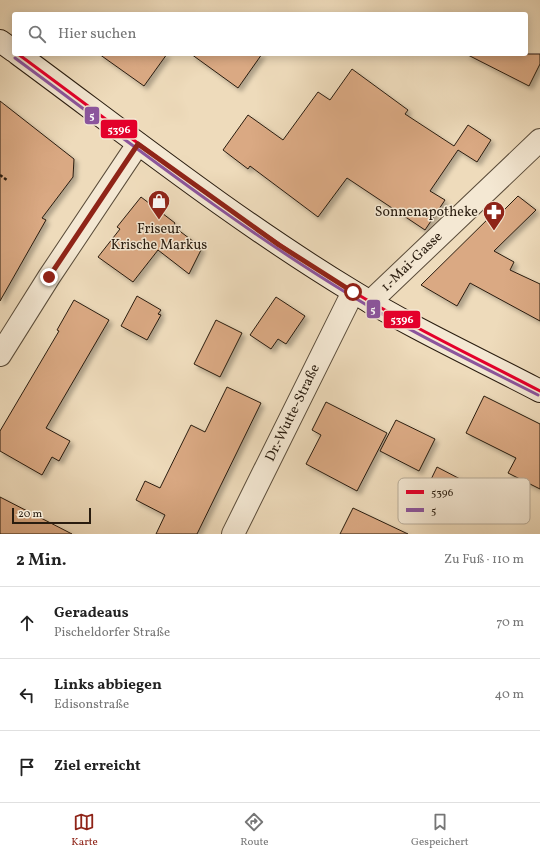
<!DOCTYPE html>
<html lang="de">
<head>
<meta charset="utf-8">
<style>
	:root { --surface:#fff; --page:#f2f2f2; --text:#222; --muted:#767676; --line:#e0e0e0; --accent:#8f2418 }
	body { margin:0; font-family:Vollkorn,serif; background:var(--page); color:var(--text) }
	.scale { position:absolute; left:12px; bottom:10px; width:79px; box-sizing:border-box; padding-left:4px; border:2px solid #291c0f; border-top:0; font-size:11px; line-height:14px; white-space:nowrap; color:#291c0f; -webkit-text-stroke:3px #f4e8d3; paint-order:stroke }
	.stop { position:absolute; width:12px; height:12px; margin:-9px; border:3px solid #8f2418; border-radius:50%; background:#fff }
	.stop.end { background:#8f2418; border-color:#fff; box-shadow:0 1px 4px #0008 }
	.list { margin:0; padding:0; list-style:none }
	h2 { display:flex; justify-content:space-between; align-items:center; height:52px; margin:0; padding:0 16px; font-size:17px }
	h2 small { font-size:13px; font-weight:400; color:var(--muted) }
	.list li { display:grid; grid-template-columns:26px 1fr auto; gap:12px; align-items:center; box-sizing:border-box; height:72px; padding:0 16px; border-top:1px solid var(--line) }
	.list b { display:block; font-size:15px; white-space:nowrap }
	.list p { margin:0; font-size:13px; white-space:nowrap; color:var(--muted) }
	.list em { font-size:13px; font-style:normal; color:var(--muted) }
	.icon { flex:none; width:22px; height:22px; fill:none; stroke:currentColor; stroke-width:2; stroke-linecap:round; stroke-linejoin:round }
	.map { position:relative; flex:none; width:540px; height:534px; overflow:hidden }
	.search { position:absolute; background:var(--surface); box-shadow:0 2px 10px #0003; left:12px; right:12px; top:12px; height:44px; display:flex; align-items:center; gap:10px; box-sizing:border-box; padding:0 14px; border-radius:4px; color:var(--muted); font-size:15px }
	.sheet { height:268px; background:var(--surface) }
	nav { display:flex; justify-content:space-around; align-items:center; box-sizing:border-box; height:56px; border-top:1px solid var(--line); background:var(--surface); font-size:11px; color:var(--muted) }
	nav a { display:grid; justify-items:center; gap:2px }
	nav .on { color:var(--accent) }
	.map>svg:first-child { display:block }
	.building { fill:#daa983; stroke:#291c0f; filter:url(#shadow) }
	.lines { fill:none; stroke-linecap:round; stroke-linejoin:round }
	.street-casing { stroke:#5a4c3a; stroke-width:24 }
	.secondary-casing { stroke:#291c0f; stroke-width:24 }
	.path { stroke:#291c0f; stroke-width:2.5; stroke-dasharray:3 2; stroke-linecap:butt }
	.street { stroke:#f4e8d3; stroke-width:22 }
	.secondary { stroke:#f4e8d3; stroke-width:22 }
	.bus-1-casing { stroke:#f4e8d3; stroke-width:6 }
	.bus-2-casing { stroke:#f4e8d3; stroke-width:6 }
	.bus-1 { stroke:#e4002b; stroke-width:3 }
	.bus-2 { stroke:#8b559d; stroke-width:3 }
	.route { stroke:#8f2418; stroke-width:5 }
	.labels { text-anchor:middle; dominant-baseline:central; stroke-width:3; stroke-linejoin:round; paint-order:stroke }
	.poi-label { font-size:14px; fill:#291c0f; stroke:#f4e8d3; text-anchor:end }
	.street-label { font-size:14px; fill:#291c0f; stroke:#f4e8d3 }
	.key { fill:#f4e8d3; stroke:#b7ab98; stroke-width:1 }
	.key-label { font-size:11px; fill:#291c0f }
	.line-badge { stroke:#f4e8d3; stroke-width:1.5 }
	.badge-label { font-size:11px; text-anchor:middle; font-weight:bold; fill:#fff }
</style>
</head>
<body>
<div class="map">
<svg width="540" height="534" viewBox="0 0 540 534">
	<defs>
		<filter id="shadow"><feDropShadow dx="3.5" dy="3.5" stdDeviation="2" flood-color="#0004"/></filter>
	</defs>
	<rect width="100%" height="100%" fill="#eedbbb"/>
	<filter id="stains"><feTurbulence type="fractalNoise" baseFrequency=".005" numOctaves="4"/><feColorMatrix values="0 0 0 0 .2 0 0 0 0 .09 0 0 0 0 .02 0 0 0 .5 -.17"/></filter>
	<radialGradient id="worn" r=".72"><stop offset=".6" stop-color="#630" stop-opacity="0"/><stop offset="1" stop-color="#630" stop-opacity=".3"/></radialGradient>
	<g class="building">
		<polygon points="99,54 167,54 144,86"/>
		<polygon points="191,54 262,54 238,88"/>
		<polygon points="466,54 540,54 540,64 529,86"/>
		<polygon points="352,69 408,110 405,114 454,146 468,125 491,140 477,162 458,150 430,191 445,200 425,230 347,178 318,217 250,166 248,169 223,150 248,115 283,140 318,92 330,100"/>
		<polygon points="0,101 74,159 73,177 42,218 46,220 0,301"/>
		<polygon points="518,196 536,210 494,251 514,262 510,270 540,284 540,321 470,283 457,306 421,285 497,210 501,213"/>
		<polygon points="141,197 175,223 173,226 202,248 189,274 158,250 133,282 98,257 120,229 117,227"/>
		<polygon points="137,296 161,310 158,314 161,315 147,340 121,326"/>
		<polygon points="276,297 305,316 286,344 278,339 271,349 250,335"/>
		<polygon points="74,300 109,320 46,428 70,441 59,461 52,457 42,475 0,451 0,431 59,331 57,330"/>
		<polygon points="216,320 242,333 220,377 194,364"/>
		<polygon points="227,387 261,403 197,534 156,534 165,515 136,500 145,481 160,488 191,425 205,432"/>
		<polygon points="484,396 540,424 540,489 508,473 516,458 466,433"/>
		<polygon points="326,402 387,433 357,491 306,464 321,435 312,430"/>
		<polygon points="396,420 435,439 419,471 380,451"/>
		<polygon points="437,467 462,480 448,508 423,496"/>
		<polygon points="0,497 72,534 0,534"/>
		<polygon points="353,508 408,534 340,534"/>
	</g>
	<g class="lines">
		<g class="street-casing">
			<g id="street">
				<polyline points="370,302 540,140"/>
				<polyline points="0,355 49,277 138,144"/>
				<polyline points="233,534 353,292"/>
			</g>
		</g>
		<g class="secondary-casing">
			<g id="secondary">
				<polyline points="0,41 14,51"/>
				<path d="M 18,54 C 128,135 235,220 352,291 C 412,328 477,358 540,391"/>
			</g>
		</g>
		<polyline class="path" points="0,175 7,180"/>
		<use href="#street" class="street"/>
		<use href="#secondary" class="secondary"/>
		<g class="bus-1-casing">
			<path id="bus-1" d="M 18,54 C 128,135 236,220 352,291 C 413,328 477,358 540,391"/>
		</g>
		<g class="bus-2-casing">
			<path id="bus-2" d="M 15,58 C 125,139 233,224 350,295 C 410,332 475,363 538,395"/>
		</g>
		<use href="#bus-1" class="bus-1"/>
		<use href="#bus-2" class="bus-2"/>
	</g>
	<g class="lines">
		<polyline class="route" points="49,277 138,144 279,245 353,292"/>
	</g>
	<defs>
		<g id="shop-pin" transform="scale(1.15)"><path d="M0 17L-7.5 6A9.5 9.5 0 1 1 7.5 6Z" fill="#8f2418" stroke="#f4e8d3"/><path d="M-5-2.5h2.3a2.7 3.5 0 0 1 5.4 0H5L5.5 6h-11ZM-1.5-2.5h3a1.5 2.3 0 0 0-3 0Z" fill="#fff"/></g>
		<g id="pharmacy-pin" transform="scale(1.15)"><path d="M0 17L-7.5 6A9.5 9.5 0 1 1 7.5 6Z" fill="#8f2418" stroke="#f4e8d3"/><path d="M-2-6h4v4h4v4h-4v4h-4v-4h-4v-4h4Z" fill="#fff"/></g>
	</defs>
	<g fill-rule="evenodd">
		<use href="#shop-pin" x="159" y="201"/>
		<use href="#pharmacy-pin" x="494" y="212"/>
	</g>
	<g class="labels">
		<g class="poi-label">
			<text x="478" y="212">Sonnenapotheke</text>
			<text x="159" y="229" text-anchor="middle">Friseur<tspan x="159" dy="16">Krische Markus</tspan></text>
		</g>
		<g class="street-label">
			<text transform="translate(412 262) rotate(-44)">1.-Mai-Gasse</text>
			<text transform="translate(293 413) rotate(-64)">Dr.-Wutte-Straße</text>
		</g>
	</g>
	<rect x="398" y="478" width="132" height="46" rx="6" class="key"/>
	<rect x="406" y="490" width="18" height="4" fill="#e4002b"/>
	<rect x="406" y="508" width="18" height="4" fill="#8b559d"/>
	<g class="key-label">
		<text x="431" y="496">5396</text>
		<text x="431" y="514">5</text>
	</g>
	<g class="line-badge">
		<rect x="84" y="106" width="16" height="19" rx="4" fill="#8b559d"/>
		<rect x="100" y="119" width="38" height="20" rx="4" fill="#e4002b"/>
		<rect x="366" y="299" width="15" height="20" rx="4" fill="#8b559d"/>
		<rect x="383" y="310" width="38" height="19" rx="4" fill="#e4002b"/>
	</g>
	<g class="badge-label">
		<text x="92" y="119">5</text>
		<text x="119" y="133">5396</text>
		<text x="373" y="313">5</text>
		<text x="402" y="323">5396</text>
	</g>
	<rect width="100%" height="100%" filter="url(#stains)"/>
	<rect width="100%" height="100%" fill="url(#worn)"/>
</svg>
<div class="scale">20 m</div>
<div class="stop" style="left:353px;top:292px"></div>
<div class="stop end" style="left:49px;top:277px"></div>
<div class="search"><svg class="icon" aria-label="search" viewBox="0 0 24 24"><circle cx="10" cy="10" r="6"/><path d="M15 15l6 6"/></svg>Hier suchen</div>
</div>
<section class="sheet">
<h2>2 Min.<small>Zu Fuß · 110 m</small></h2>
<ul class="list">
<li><svg class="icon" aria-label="ahead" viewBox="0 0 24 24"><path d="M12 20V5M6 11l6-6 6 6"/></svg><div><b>Geradeaus</b><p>Pischeldorfer Straße</p></div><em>70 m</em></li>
<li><svg class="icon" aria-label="left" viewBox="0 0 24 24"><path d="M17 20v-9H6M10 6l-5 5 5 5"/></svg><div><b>Links abbiegen</b><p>Edisonstraße</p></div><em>40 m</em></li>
<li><svg class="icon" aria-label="arrive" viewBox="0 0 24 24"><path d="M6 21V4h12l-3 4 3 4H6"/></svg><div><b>Ziel erreicht</b></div></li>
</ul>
</section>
<nav>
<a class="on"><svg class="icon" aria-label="map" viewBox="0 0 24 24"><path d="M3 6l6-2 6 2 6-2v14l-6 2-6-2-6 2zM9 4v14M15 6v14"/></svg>Karte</a>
<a><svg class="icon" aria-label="directions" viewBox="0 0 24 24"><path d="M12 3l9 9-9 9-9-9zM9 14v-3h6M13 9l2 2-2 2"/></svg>Route</a>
<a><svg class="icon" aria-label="saved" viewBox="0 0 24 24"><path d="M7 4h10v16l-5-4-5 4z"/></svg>Gespeichert</a>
</nav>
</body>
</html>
